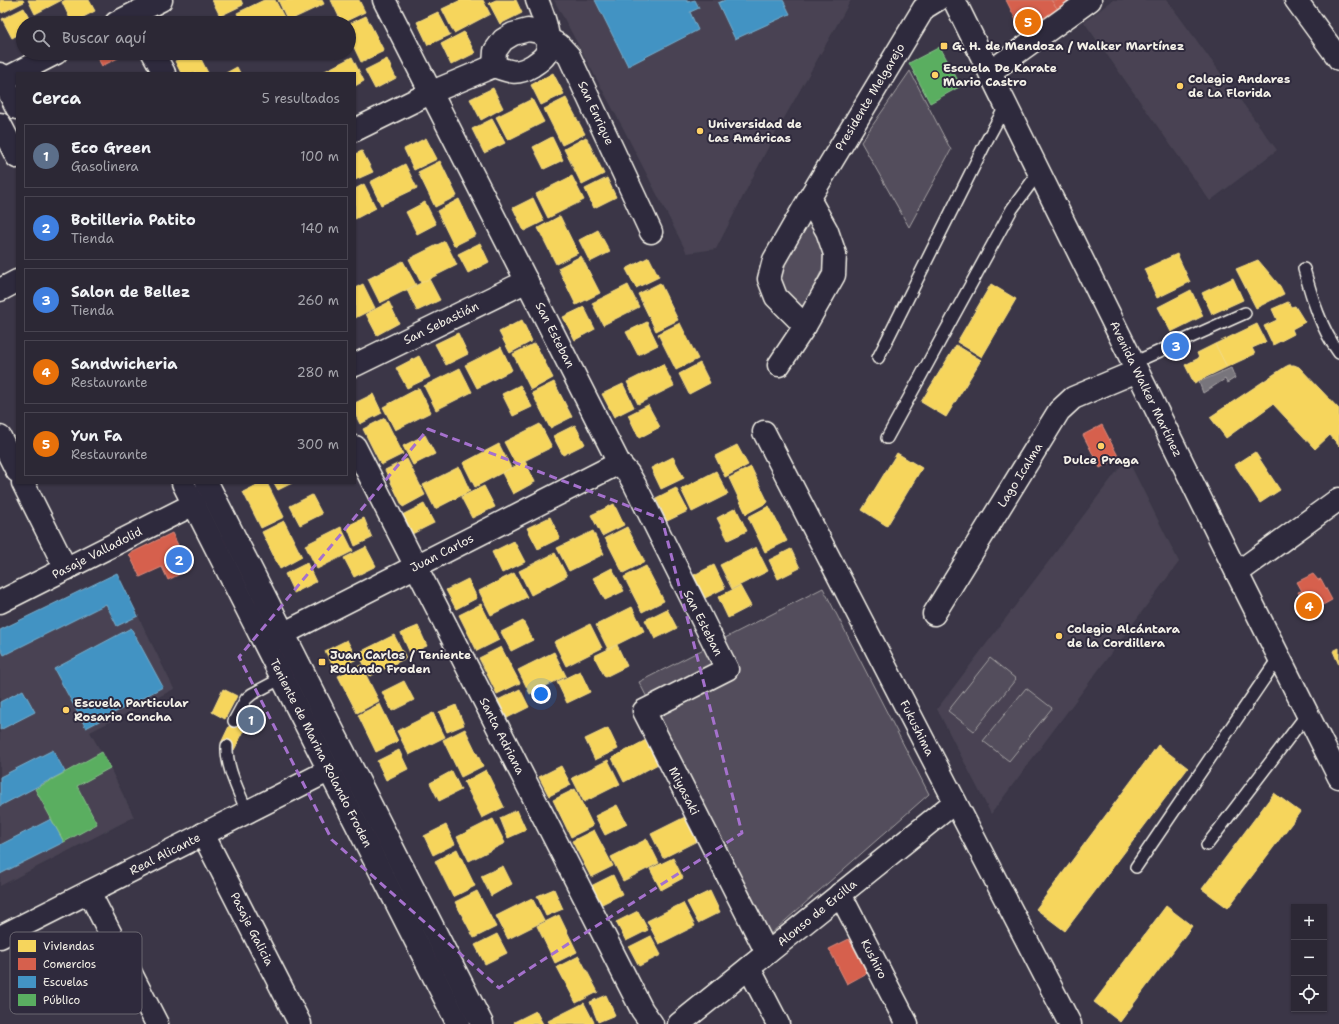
<!DOCTYPE html>
<html lang="es">
<head>
<meta charset="utf-8">
<style>
	:root { --surface:#2c2835; --page:#383441; --text:#f1f3f6; --muted:#a6a6ad; --line:#484450; --accent:#8bbbb9 }
	body { margin:0; font-family:"Shantell Sans",sans-serif; background:var(--page); color:var(--text) }
	.controls { position:absolute; right:12px; bottom:12px; display:grid; overflow:hidden; border-radius:0px; box-shadow:0 1px 3px #0004 }
	.controls button { width:36px; height:36px; display:grid; place-items:center; padding:0; border:0; border-bottom:1px solid var(--line); background:var(--surface); color:var(--text); font:20px sans-serif }
	.you { position:absolute; left:541px; top:694px; width:14px; height:14px; margin:-10px; border:3px solid #fff; border-radius:50%; background:#1a73e8; box-shadow:0 0 0 6px #1a73e833 }
	.badge { display:grid; place-items:center; width:26px; height:26px; border-radius:50%; background:var(--accent); color:#fff; font-size:13px; font-weight:700 }
	.pin { position:absolute; translate:-50% -50%; border:2px solid #fff; box-shadow:0 1px 4px #0006 }
	.list { margin:0; padding:0; list-style:none }
	h2 { display:flex; justify-content:space-between; align-items:center; height:52px; margin:0; padding:0 16px; font-size:17px }
	h2 small { font-size:13px; font-weight:400; color:var(--muted) }
	.list li { display:grid; grid-template-columns:26px 1fr auto; gap:12px; align-items:center; box-sizing:border-box; height:64px; margin:0 8px 8px; padding:0 8px; border:1px solid var(--line); border-radius:0px }
	.list b { display:block; font-size:15px; white-space:nowrap }
	.list p { margin:0; font-size:13px; white-space:nowrap; color:var(--muted) }
	.list em { font-size:13px; font-style:normal; color:var(--muted) }
	.icon { flex:none; width:22px; height:22px; fill:none; stroke:currentColor; stroke-width:2; stroke-linecap:round; stroke-linejoin:round }
	.map { position:relative; flex:none; width:1339px; height:1024px; overflow:hidden }
	.search { position:absolute; background:var(--surface); box-shadow:0 1px 3px #0004; left:16px; top:16px; width:340px; height:44px; display:flex; align-items:center; gap:10px; box-sizing:border-box; padding:0 14px; border-radius:22px; color:var(--muted); font-size:15px }
	.panel { position:absolute; background:var(--surface); box-shadow:0 1px 3px #0004; left:16px; top:72px; width:340px; height:412px; border-radius:0px }
	.map>svg:first-child { display:block }
	.built { fill:#484352 }
	.green { fill:#534e5c; stroke:#a4a0a2 }
	.water { fill:#78747b; stroke:#aaa6a7 }
	.homes { fill:#f6d55c; stroke:#f5dd86 }
	.shops { fill:#d6604d; stroke:#df8c7c }
	.schools { fill:#4393c3; stroke:#78afce }
	.public { fill:#5aae61; stroke:#88c28a }
	.lines { fill:none; stroke-linecap:round; stroke-linejoin:round }
	.service-casing { stroke:#f4f1e8; stroke-width:14 }
	.minor-casing { stroke:#f4f1e8; stroke-width:25 }
	.tertiary-casing { stroke:#f4f1e8; stroke-width:25 }
	.secondary-casing { stroke:#f4f1e8; stroke-width:25 }
	.service { stroke:#2f2a3d; stroke-width:11 }
	.minor { stroke:#2f2a3d; stroke-width:22 }
	.tertiary { stroke:#2f2a3d; stroke-width:22 }
	.secondary { stroke:#2f2a3d; stroke-width:22 }
	.marked { fill:none; stroke:#a571cd; stroke-width:3; stroke-dasharray:8 5; stroke-linejoin:round }
	.poi-dot { fill:#ffd166; stroke:#2f2a3d; stroke-width:1.5 }
	.labels { text-anchor:middle; dominant-baseline:central; stroke-width:4; stroke-linejoin:round; paint-order:stroke }
	.poi-label { font-size:12px; font-weight:bold; fill:#f4f1e8; stroke:#2f2a3d; text-anchor:start }
	.street-label { font-size:12px; fill:#f4f1e8; stroke:#2f2a3d }
	.key { fill:#2f2a3d; stroke:#6a6670; stroke-width:1 }
	.key-label { font-size:11px; fill:#f4f1e8 }
</style>
</head>
<body>
<div class="map">
<svg width="1339" height="1024" viewBox="0 0 1339 1024">
	<rect width="100%" height="100%" fill="#3b3647"/>
	<filter id="ink" filterUnits="userSpaceOnUse"><feTurbulence type="fractalNoise" baseFrequency=".025" numOctaves="2"/><feDisplacementMap in="SourceGraphic" scale="8" xChannelSelector="R" yChannelSelector="G"/><feConvolveMatrix kernelMatrix="1 2 1 2 8 2 1 2 1" color-interpolation-filters="sRGB"/></filter>
	<g filter="url(#ink)">
		<g class="built">
			<polygon points="554,0 851,0 774,136 716,249 687,253 622,126"/>
			<polygon points="1113,0 1167,0 1277,150 1210,201 1084,22"/>
			<polygon points="1127,458 1179,562 991,814 937,709"/>
			<polygon points="117,573 174,689 90,732 110,768 134,817 0,886 0,634"/>
		</g>
		<g class="green">
			<polygon points="910,71 951,150 909,227 861,142"/>
			<polygon points="807,216 823,248 823,268 802,310 779,290 776,272"/>
			<polygon points="823,588 929,794 769,935 639,682"/>
			<polygon points="990,658 1016,679 974,731 948,711"/>
			<polygon points="1026,688 1052,708 1009,761 983,741"/>
		</g>
		<polygon class="water" points="1231,368 1235,378 1227,383 1225,379 1203,393 1199,382"/>
		<g class="homes">
			<polygon points="0,0 23,0 24,2 2,13 0,10"/>
			<polygon points="28,0 62,0 35,14"/>
			<polygon points="65,0 89,0 95,11 72,23 62,2"/>
			<polygon points="212,0 241,0 243,5 220,16"/>
			<polygon points="264,0 275,0 285,19 277,23 242,23 237,13"/>
			<polygon points="278,0 322,0 324,4 288,21"/>
			<polygon points="331,0 359,0 365,12 342,23"/>
			<polygon points="461,0 483,0 490,14 454,33 442,9"/>
			<polygon points="496,0 516,0 522,13 500,24 489,3"/>
			<polygon points="24,8 32,23 23,23 23,32 12,38 2,19"/>
			<polygon points="438,12 450,35 428,45 417,22"/>
			<polygon points="233,16 236,23 219,23"/>
			<polygon points="366,16 384,51 361,62 349,37 349,24"/>
			<polygon points="332,18 334,23 323,23"/>
			<polygon points="464,32 475,53 451,65 441,44"/>
			<polygon points="192,53 198,53 208,73 181,73 175,61"/>
			<polygon points="206,53 218,53 208,58"/>
			<polygon points="352,57 364,81 355,86 355,73 321,73"/>
			<polygon points="387,59 396,78 375,89 365,70"/>
			<polygon points="237,67 240,73 226,73"/>
			<polygon points="553,73 564,94 541,105 531,85"/>
			<polygon points="493,88 503,108 481,120 470,99"/>
			<polygon points="566,98 585,134 562,145 544,109"/>
			<polygon points="532,99 544,122 508,140 496,117"/>
			<polygon points="492,119 505,143 484,153 472,129"/>
			<polygon points="552,137 563,160 544,169 533,147"/>
			<polygon points="586,137 604,174 582,185 564,149"/>
			<polygon points="426,138 437,159 414,170 404,149"/>
			<polygon points="362,151 373,172 355,180 355,154"/>
			<polygon points="440,161 457,196 435,207 418,172"/>
			<polygon points="405,164 417,188 381,205 370,182"/>
			<polygon points="572,176 584,200 548,218 536,194"/>
			<polygon points="607,178 616,197 594,208 585,189"/>
			<polygon points="364,184 376,208 355,219 355,189"/>
			<polygon points="533,198 544,221 524,231 513,208"/>
			<polygon points="459,199 476,235 454,246 437,211"/>
			<polygon points="425,202 436,224 417,234 406,212"/>
			<polygon points="560,216 578,253 556,264 538,228"/>
			<polygon points="598,230 610,252 590,262 579,240"/>
			<polygon points="445,241 457,265 421,283 409,259"/>
			<polygon points="480,243 489,262 468,273 458,254"/>
			<polygon points="1177,254 1190,282 1157,298 1144,269"/>
			<polygon points="581,256 600,293 576,305 558,268"/>
			<polygon points="649,257 659,277 636,288 626,269"/>
			<polygon points="1258,260 1280,286 1284,294 1256,308 1236,269"/>
			<polygon points="403,261 416,285 380,303 368,279"/>
			<polygon points="1233,278 1243,300 1212,314 1202,293"/>
			<polygon points="429,279 440,300 417,311 407,290"/>
			<polygon points="660,283 678,320 656,331 638,294"/>
			<polygon points="363,284 375,308 355,318 355,288"/>
			<polygon points="991,284 1016,299 982,357 957,342"/>
			<polygon points="628,285 639,307 603,325 592,303"/>
			<polygon points="1191,290 1203,316 1171,332 1158,307"/>
			<polygon points="389,302 399,323 377,335 366,314"/>
			<polygon points="1288,302 1291,307 1295,306 1305,322 1292,329 1294,334 1273,345 1264,326 1277,320 1272,309"/>
			<polygon points="584,307 595,329 575,340 563,317"/>
			<polygon points="522,320 532,341 510,353 499,332"/>
			<polygon points="647,322 658,345 638,355 626,332"/>
			<polygon points="680,323 698,359 676,370 658,334"/>
			<polygon points="1257,324 1266,342 1252,348 1255,354 1227,367 1215,344"/>
			<polygon points="458,333 468,354 446,365 435,344"/>
			<polygon points="535,343 553,378 531,390 513,354"/>
			<polygon points="1215,344 1227,367 1194,383 1185,365 1199,358 1197,353"/>
			<polygon points="956,345 981,360 946,417 921,402"/>
			<polygon points="501,347 512,370 477,388 465,365"/>
			<polygon points="419,356 430,377 407,388 396,368"/>
			<polygon points="700,363 710,383 689,394 679,374"/>
			<polygon points="663,364 674,386 638,404 627,382"/>
			<polygon points="1289,365 1294,365 1299,367 1339,409 1339,446 1330,435 1315,449 1273,404 1226,438 1210,417 1285,367"/>
			<polygon points="460,368 472,392 436,410 424,386"/>
			<polygon points="554,382 572,417 550,428 532,393"/>
			<polygon points="623,384 634,407 614,417 602,394"/>
			<polygon points="520,385 532,407 513,416 502,394"/>
			<polygon points="419,388 431,412 395,430 383,407"/>
			<polygon points="373,394 382,413 360,424 355,414 355,403"/>
			<polygon points="648,405 660,427 639,438 628,415"/>
			<polygon points="385,418 403,454 381,465 363,429"/>
			<polygon points="540,424 552,447 516,465 504,442"/>
			<polygon points="575,425 585,444 563,455 553,436"/>
			<polygon points="425,435 435,454 413,465 403,446"/>
			<polygon points="499,444 511,468 475,487 463,463"/>
			<polygon points="737,445 748,465 725,477 715,456"/>
			<polygon points="1255,452 1280,490 1260,503 1235,465"/>
			<polygon points="897,453 922,468 887,526 862,510"/>
			<polygon points="673,457 684,478 661,489 651,468"/>
			<polygon points="407,459 425,495 403,507 385,470"/>
			<polygon points="525,461 535,482 513,494 502,473"/>
			<polygon points="459,467 470,491 435,509 423,485"/>
			<polygon points="751,467 768,502 746,514 729,478"/>
			<polygon points="716,471 728,494 692,512 681,489"/>
			<polygon points="261,483 267,483 284,517 261,528 243,492"/>
			<polygon points="274,483 292,483 278,490"/>
			<polygon points="484,486 495,507 472,518 461,497"/>
			<polygon points="676,488 688,511 667,521 656,498"/>
			<polygon points="312,495 322,514 300,525 290,506"/>
			<polygon points="424,504 434,523 412,534 402,515"/>
			<polygon points="614,504 624,525 602,536 591,515"/>
			<polygon points="769,506 787,541 765,552 748,517"/>
			<polygon points="736,508 747,531 728,540 717,518"/>
			<polygon points="550,517 560,538 538,549 527,528"/>
			<polygon points="364,518 372,538 355,546 347,526"/>
			<polygon points="284,521 302,557 280,569 262,532"/>
			<polygon points="341,527 353,551 317,569 305,545"/>
			<polygon points="627,527 645,562 623,573 605,538"/>
			<polygon points="593,531 604,554 569,571 557,548"/>
			<polygon points="514,541 525,562 502,573 492,552"/>
			<polygon points="366,547 376,566 354,577 344,558"/>
			<polygon points="756,547 768,571 732,589 720,565"/>
			<polygon points="791,549 800,568 778,579 769,560"/>
			<polygon points="555,553 567,576 531,595 519,571"/>
			<polygon points="307,563 316,582 294,593 285,574"/>
			<polygon points="714,565 725,588 705,598 694,575"/>
			<polygon points="646,566 664,601 642,612 624,577"/>
			<polygon points="612,568 624,591 605,600 593,578"/>
			<polygon points="514,573 527,597 491,615 479,591"/>
			<polygon points="468,579 477,598 456,609 446,590"/>
			<polygon points="740,586 751,606 728,618 718,597"/>
			<polygon points="481,604 499,640 477,651 459,615"/>
			<polygon points="632,607 644,631 608,649 596,625"/>
			<polygon points="667,609 677,628 655,639 645,620"/>
			<polygon points="523,621 533,640 511,651 501,632"/>
			<polygon points="590,624 602,648 566,666 554,642"/>
			<polygon points="418,626 427,646 410,653 401,633"/>
			<polygon points="394,635 406,658 370,676 358,653"/>
			<polygon points="347,640 357,659 335,670 325,651"/>
			<polygon points="617,645 627,666 605,677 594,656"/>
			<polygon points="501,647 520,683 497,694 479,658"/>
			<polygon points="1339,648 1339,665 1333,651"/>
			<polygon points="554,652 566,676 530,694 518,670"/>
			<polygon points="361,665 379,701 357,713 338,676"/>
			<polygon points="580,671 590,692 567,703 557,682"/>
			<polygon points="404,681 414,700 392,711 382,692"/>
			<polygon points="223,689 237,696 225,719 212,712"/>
			<polygon points="520,689 529,707 507,718 498,700"/>
			<polygon points="380,704 398,741 376,752 358,715"/>
			<polygon points="456,705 464,725 447,732 439,712"/>
			<polygon points="433,713 445,737 409,755 397,731"/>
			<polygon points="232,720 246,727 234,750 221,743"/>
			<polygon points="608,728 618,749 595,760 585,739"/>
			<polygon points="465,729 483,766 461,777 443,740"/>
			<polygon points="648,739 660,763 624,782 612,758"/>
			<polygon points="1158,745 1188,768 1065,931 1036,909"/>
			<polygon points="399,750 408,769 386,780 377,761"/>
			<polygon points="608,760 620,784 584,802 572,778"/>
			<polygon points="561,766 571,785 549,796 539,777"/>
			<polygon points="486,770 504,807 482,818 464,782"/>
			<polygon points="452,771 461,790 439,801 430,783"/>
			<polygon points="575,789 593,826 571,837 553,800"/>
			<polygon points="1274,793 1300,812 1228,908 1202,889"/>
			<polygon points="617,805 627,824 605,835 595,816"/>
			<polygon points="517,810 526,830 508,838 500,818"/>
			<polygon points="687,816 699,840 663,858 651,834"/>
			<polygon points="493,819 505,843 469,861 457,837"/>
			<polygon points="446,825 455,844 433,855 424,836"/>
			<polygon points="594,830 613,866 591,877 572,841"/>
			<polygon points="647,839 659,863 623,881 611,857"/>
			<polygon points="457,849 475,886 453,897 435,861"/>
			<polygon points="673,858 683,878 661,890 650,869"/>
			<polygon points="503,866 512,884 491,896 481,876"/>
			<polygon points="613,875 622,894 600,905 591,886"/>
			<polygon points="554,889 563,909 546,916 537,896"/>
			<polygon points="477,891 496,927 474,938 455,902"/>
			<polygon points="710,891 720,912 698,923 687,902"/>
			<polygon points="532,898 544,921 508,939 496,916"/>
			<polygon points="683,903 695,926 659,944 647,921"/>
			<polygon points="1166,906 1192,926 1120,1022 1094,1002"/>
			<polygon points="638,911 648,930 626,941 616,922"/>
			<polygon points="559,915 577,952 555,963 537,926"/>
			<polygon points="497,934 507,953 485,964 475,945"/>
			<polygon points="651,936 661,955 639,966 629,947"/>
			<polygon points="579,956 598,992 576,1003 557,967"/>
			<polygon points="606,995 615,1015 598,1022 590,1002"/>
			<polygon points="584,1003 595,1024 550,1024 548,1021"/>
			<polygon points="536,1011 543,1024 515,1024 514,1022"/>
		</g>
		<g class="shops">
			<polygon points="1006,0 1051,0 1060,12 1034,30 1017,22"/>
			<polygon points="1051,0 1075,0 1060,12"/>
			<polygon points="95,53 126,53 126,54 102,66"/>
			<polygon points="1102,425 1119,458 1100,468 1083,435"/>
			<polygon points="172,533 190,569 168,580 162,567 140,577 129,554"/>
			<polygon points="1313,574 1318,580 1321,579 1332,600 1319,607 1320,610 1314,613 1310,606 1307,608 1298,592 1302,591 1297,582"/>
			<polygon points="849,939 867,973 847,984 829,949"/>
		</g>
		<g class="schools">
			<polygon points="595,0 687,0 687,2 695,0 699,8 690,12 698,30 628,66"/>
			<polygon points="725,0 783,0 790,14 735,39 718,3"/>
			<polygon points="117,573 138,616 117,626 106,604 4,655 0,647 0,630"/>
			<polygon points="131,628 163,687 86,728 54,669"/>
			<polygon points="23,690 35,712 0,730 0,702"/>
			<polygon points="53,750 65,772 0,806 0,777"/>
			<polygon points="51,819 64,842 0,874 0,845"/>
		</g>
		<g class="public">
			<polygon points="940,47 961,86 930,103 909,63"/>
			<polygon points="102,752 110,768 77,786 97,824 64,842 35,789"/>
		</g>
		<g class="lines">
			<g class="service-casing">
				<g id="service">
					<path d="M 1304,269 C 1312,298 1321,329 1339,353"/>
					<polyline points="878,358 987,140 1006,105"/>
					<polyline points="1133,363 1245,313"/>
					<polyline points="887,438 1012,209 1039,172"/>
					<polyline points="234,721 246,699 252,694 282,678"/>
					<path d="M 227,746 C 226,768 239,791 247,812"/>
					<polyline points="1207,845 1307,714"/>
					<polyline points="1136,867 1279,657"/>
				</g>
			</g>
			<g class="minor-casing">
				<g id="minor">
					<polyline points="384,0 619,463 628,473 635,485 727,669 644,711 767,953"/>
					<polyline points="1296,0 1339,59"/>
					<polyline points="116,23 161,0"/>
					<polyline points="153,53 164,73"/>
					<polyline points="494,66 495,51 503,40 513,34 528,30 539,32 548,39 559,45 569,56 651,232"/>
					<polyline points="0,83 3,80 56,53"/>
					<path d="M 355,130 L 432,92 L 494,66 C 510,72 517,75 532,66 C 538,62 545,58 547,51 C 551,35 543,15 537,0"/>
					<polyline points="0,290 17,281"/>
					<polyline points="805,326 776,297 769,279 774,260 809,199 924,8 937,0"/>
					<polyline points="355,365 527,281"/>
					<polyline points="779,365 805,326 834,275 835,254 827,231 809,199"/>
					<polyline points="764,432 1070,1024"/>
					<polyline points="0,437 17,471"/>
					<polyline points="355,447 642,1010 652,1024"/>
					<polyline points="23,483 66,569"/>
					<polyline points="0,602 194,504"/>
					<polyline points="934,614 1059,411 1073,398 1137,371"/>
					<polyline points="267,642 619,463"/>
					<polyline points="203,834 300,1024"/>
					<polyline points="89,892 157,1024"/>
					<polyline points="840,894 907,1024"/>
					<polyline points="0,937 330,770"/>
					<polyline points="749,968 778,1024"/>
					<polyline points="679,1024 955,802"/>
				</g>
			</g>
			<g class="tertiary-casing">
				<g id="tertiary">
					<polyline points="990,72 1090,0"/>
					<polyline points="0,74 17,108"/>
					<polyline points="0,124 17,157"/>
					<polyline points="183,483 458,1024"/>
					<polyline points="207,483 482,1024"/>
					<polyline points="1237,573 1339,499"/>
				</g>
			</g>
			<g class="secondary-casing">
				<polyline id="secondary" points="954,0 1237,573 1339,777"/>
			</g>
			<use href="#service" class="service"/>
			<use href="#minor" class="minor"/>
			<use href="#tertiary" class="tertiary"/>
			<use href="#secondary" class="secondary"/>
		</g>
	</g>
	<path class="marked" d="M 428,429 L 662,519 L 742,833 L 499,988 L 332,840 L 239,657 Z"/>
	<g class="poi-dot">
		<rect x="940" y="42" width="8" height="8" rx="2"/>
		<circle cx="935" cy="75" r="4"/>
		<circle cx="1180" cy="86" r="4"/>
		<circle cx="700" cy="131" r="4"/>
		<circle cx="1101" cy="446" r="4"/>
		<circle cx="1059" cy="636" r="4"/>
		<rect x="318" y="658" width="8" height="8" rx="2"/>
		<circle cx="66" cy="710" r="4"/>
	</g>
	<g class="labels">
		<g class="poi-label">
			<text x="952" y="46">G. H. de Mendoza / Walker Martínez</text>
			<text x="943" y="68">Escuela De Karate<tspan x="943" dy="14">Mario Castro</tspan></text>
			<text x="1188" y="79">Colegio Andares<tspan x="1188" dy="14">de La Florida</tspan></text>
			<text x="708" y="124">Universidad de<tspan x="708" dy="14">Las Américas</tspan></text>
			<text x="1101" y="460" text-anchor="middle">Dulce Praga</text>
			<text x="1067" y="629">Colegio Alcántara<tspan x="1067" dy="14">de la Cordillera</tspan></text>
			<text x="330" y="655">Juan Carlos / Teniente<tspan x="330" dy="14">Rolando Froden</tspan></text>
			<text x="74" y="703">Escuela Particular<tspan x="74" dy="14">Rosario Concha</tspan></text>
		</g>
		<g class="street-label">
			<text transform="translate(870 97) rotate(-59)">Presidente Melgarejo</text>
			<text transform="translate(596 113) rotate(65)">San Enrique</text>
			<text transform="translate(441 323) rotate(-26)">San Sebastián</text>
			<text transform="translate(555 335) rotate(63)">San Esteban</text>
			<text transform="translate(1146 389) rotate(64)">Avenida Walker Martínez</text>
			<text transform="translate(1020 475) rotate(-58)">Lago Icalma</text>
			<text transform="translate(97 553) rotate(-27)">Pasaje Valladolid</text>
			<text transform="translate(442 553) rotate(-27)">Juan Carlos</text>
			<text transform="translate(703 623) rotate(63)">San Esteban</text>
			<text transform="translate(917 728) rotate(63)">Fukushima</text>
			<text transform="translate(502 736) rotate(63)">Santa Adriana</text>
			<text transform="translate(321 753) rotate(63)">Teniente de Marina Rolando Froden</text>
			<text transform="translate(684 791) rotate(63)">Miyasaki</text>
			<text transform="translate(165 854) rotate(-27)">Real Alicante</text>
			<text transform="translate(817 913) rotate(-39)">Alonso de Ercilla</text>
			<text transform="translate(252 929) rotate(63)">Pasaje Galicia</text>
			<text transform="translate(874 959) rotate(63)">Kushiro</text>
		</g>
	</g>
	<rect x="10" y="932" width="132" height="82" rx="6" class="key"/>
	<rect x="18" y="940" width="18" height="12" fill="#f6d55c"/>
	<rect x="18" y="958" width="18" height="12" fill="#d6604d"/>
	<rect x="18" y="976" width="18" height="12" fill="#4393c3"/>
	<rect x="18" y="994" width="18" height="12" fill="#5aae61"/>
	<g class="key-label">
		<text x="43" y="950">Viviendas</text>
		<text x="43" y="968">Comercios</text>
		<text x="43" y="986">Escuelas</text>
		<text x="43" y="1004">Público</text>
	</g>
</svg>
<div class="controls">
<button>+</button>
<button>−</button>
<button><svg class="icon" aria-label="locate" viewBox="0 0 24 24"><circle cx="12" cy="12" r="6"/><path d="M12 2v4M12 18v4M2 12h4M18 12h4"/></svg></button>
</div>
<div class="you"></div>
<div class="pin badge" style="left:251px;top:720px;background:#5c6f8a">1</div>
<div class="pin badge" style="left:179px;top:560px;background:#3f7fe0">2</div>
<div class="pin badge" style="left:1176px;top:346px;background:#3f7fe0">3</div>
<div class="pin badge" style="left:1309px;top:606px;background:#e8710a">4</div>
<div class="pin badge" style="left:1028px;top:22px;background:#e8710a">5</div>
<div class="search"><svg class="icon" aria-label="search" viewBox="0 0 24 24"><circle cx="10" cy="10" r="6"/><path d="M15 15l6 6"/></svg>Buscar aquí</div>
<section class="panel">
<h2>Cerca<small>5 resultados</small></h2>
<ul class="list">
<li><span class="badge" style="background:#5c6f8a">1</span><div><b>Eco Green</b><p>Gasolinera</p></div><em>100 m</em></li>
<li><span class="badge" style="background:#3f7fe0">2</span><div><b>Botilleria Patito</b><p>Tienda</p></div><em>140 m</em></li>
<li><span class="badge" style="background:#3f7fe0">3</span><div><b>Salon de Bellez</b><p>Tienda</p></div><em>260 m</em></li>
<li><span class="badge" style="background:#e8710a">4</span><div><b>Sandwicheria</b><p>Restaurante</p></div><em>280 m</em></li>
<li><span class="badge" style="background:#e8710a">5</span><div><b>Yun Fa</b><p>Restaurante</p></div><em>300 m</em></li>
</ul>
</section>
</div>
</body>
</html>
